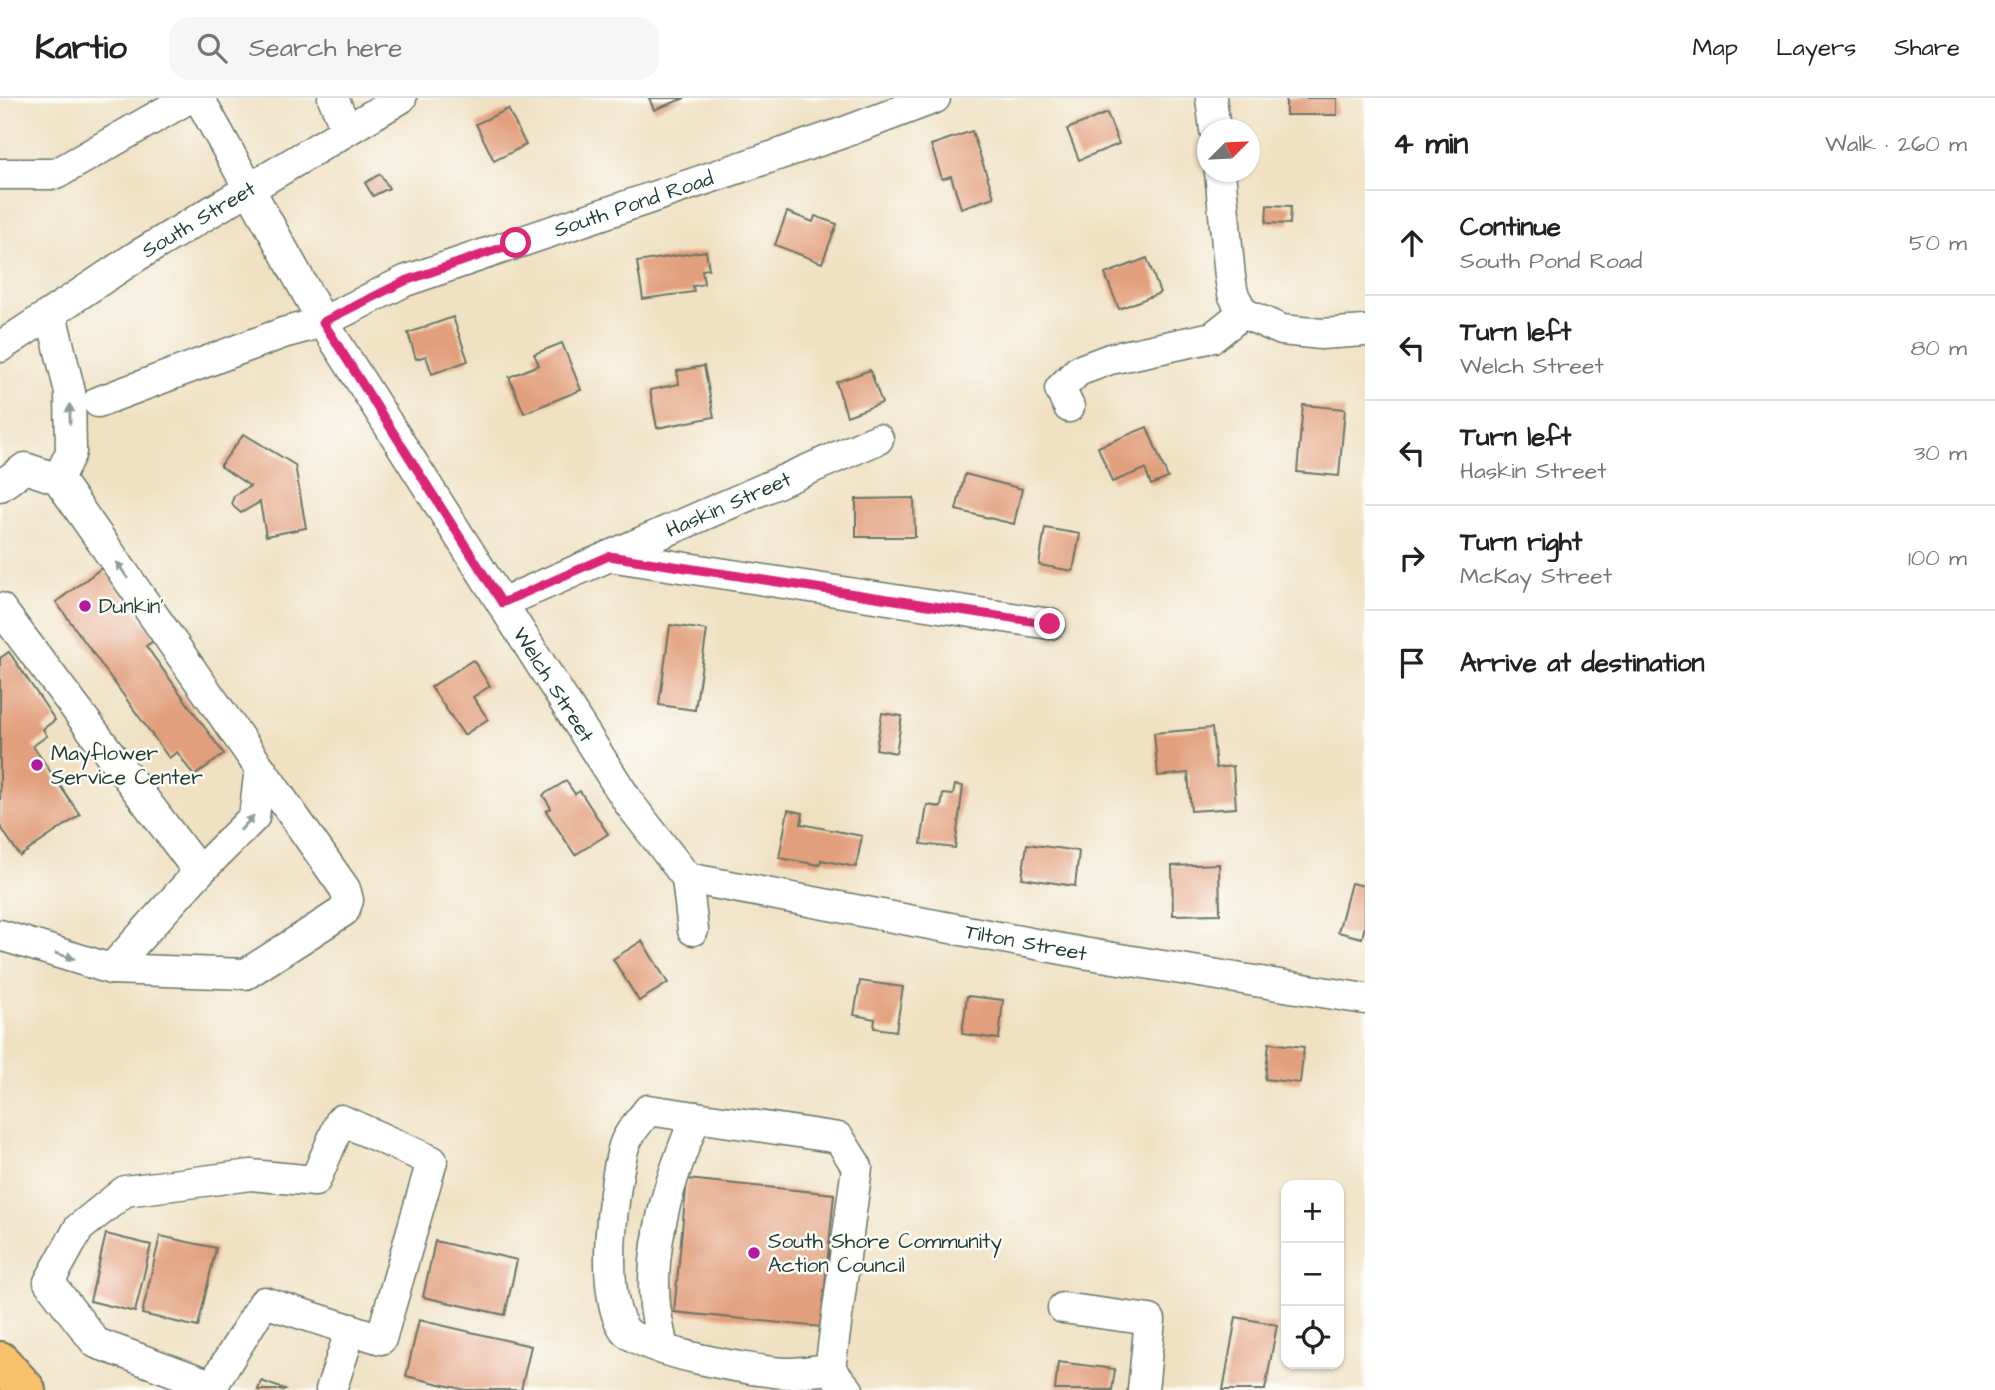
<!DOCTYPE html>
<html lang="en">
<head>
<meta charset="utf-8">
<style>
	:root { --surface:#fff; --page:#f6f6f6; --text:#222; --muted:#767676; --line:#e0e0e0 }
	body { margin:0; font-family:"Architects Daughter",sans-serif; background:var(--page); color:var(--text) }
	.controls { position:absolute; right:21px; bottom:21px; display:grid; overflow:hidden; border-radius:14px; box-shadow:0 2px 5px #0004 }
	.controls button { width:63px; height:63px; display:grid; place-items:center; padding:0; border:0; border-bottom:2px solid var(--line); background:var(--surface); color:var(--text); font:35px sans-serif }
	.compass { position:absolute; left:1197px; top:21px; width:63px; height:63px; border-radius:50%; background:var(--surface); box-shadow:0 2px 5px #0004; rotate:66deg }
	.stop { position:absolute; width:21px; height:21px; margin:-16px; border:5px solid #db2777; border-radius:50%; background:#fff }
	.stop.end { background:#db2777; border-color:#fff; box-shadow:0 2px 7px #0008 }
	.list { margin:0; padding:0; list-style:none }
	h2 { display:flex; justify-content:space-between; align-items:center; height:91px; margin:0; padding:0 28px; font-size:30px }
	h2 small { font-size:23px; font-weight:400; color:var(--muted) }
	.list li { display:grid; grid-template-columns:46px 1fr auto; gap:21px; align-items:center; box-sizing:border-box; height:105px; padding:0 28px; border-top:2px solid var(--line) }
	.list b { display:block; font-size:26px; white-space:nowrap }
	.list p { margin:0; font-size:23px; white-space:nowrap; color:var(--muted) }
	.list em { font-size:23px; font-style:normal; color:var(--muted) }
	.icon { flex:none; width:38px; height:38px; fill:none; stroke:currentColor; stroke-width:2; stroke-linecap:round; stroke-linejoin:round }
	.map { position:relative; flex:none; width:1365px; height:1292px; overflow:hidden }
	header { display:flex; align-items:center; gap:42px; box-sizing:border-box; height:98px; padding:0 35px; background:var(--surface); border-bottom:2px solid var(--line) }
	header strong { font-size:33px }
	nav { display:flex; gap:38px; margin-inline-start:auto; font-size:24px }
	.search { width:490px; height:63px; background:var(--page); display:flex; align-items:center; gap:18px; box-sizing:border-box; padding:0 24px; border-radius:21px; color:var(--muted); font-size:26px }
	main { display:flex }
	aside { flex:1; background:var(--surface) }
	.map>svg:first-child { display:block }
	.building { fill:#e29f7d }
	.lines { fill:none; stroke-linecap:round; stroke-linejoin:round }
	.minor-casing { stroke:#687666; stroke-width:33 }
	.major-casing { stroke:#687666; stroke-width:42 }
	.minor { stroke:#fff; stroke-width:30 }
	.major { stroke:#f7c06b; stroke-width:38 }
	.oneway { fill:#8f9e9a }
	.route { stroke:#db2777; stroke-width:9 }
	.poi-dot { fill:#b5179e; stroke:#fdfcf7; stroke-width:2.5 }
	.labels { text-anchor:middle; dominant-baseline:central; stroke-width:5; stroke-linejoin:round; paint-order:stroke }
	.street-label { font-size:21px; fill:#1f3d34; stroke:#fdfcf7 }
	.poi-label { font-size:21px; fill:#1f3d34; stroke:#fdfcf7; text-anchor:start }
</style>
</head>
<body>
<header>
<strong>Kartio</strong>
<div class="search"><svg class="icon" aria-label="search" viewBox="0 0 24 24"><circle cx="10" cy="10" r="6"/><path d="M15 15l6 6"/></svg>Search here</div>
<nav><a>Map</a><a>Layers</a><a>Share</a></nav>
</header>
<main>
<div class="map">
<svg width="1365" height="1292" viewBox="0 0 1365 1292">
	<rect width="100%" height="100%" fill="#fdfcf7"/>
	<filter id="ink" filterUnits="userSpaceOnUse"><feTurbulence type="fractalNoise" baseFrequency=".0143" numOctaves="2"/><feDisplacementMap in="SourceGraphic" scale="14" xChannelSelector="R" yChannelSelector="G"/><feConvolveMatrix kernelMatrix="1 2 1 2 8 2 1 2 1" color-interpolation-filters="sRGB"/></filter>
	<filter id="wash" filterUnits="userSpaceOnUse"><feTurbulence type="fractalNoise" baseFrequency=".00686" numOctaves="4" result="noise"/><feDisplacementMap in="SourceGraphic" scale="28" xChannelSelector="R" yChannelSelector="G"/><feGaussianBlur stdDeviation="1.57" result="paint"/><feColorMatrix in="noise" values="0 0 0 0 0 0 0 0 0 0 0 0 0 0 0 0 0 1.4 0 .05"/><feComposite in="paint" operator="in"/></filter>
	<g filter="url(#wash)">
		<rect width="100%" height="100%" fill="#f0e1c3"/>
		<g id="blocks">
			<g class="building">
				<polygon points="649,0 685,0 654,12"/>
				<rect x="1286" y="0" width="51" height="17"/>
				<polygon points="508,11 526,47 494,63 476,26"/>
				<polygon points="1107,15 1119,46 1079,62 1067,31"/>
				<polygon points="972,33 994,99 961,110 951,78 942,81 931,47"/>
				<polygon points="380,76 389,90 373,98 365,85"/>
				<polygon points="1267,107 1291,108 1290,126 1266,125"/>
				<polygon points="787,114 813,124 815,118 837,126 822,165 775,147"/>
				<polygon points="706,153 709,171 702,172 704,186 693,188 694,194 643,201 637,164"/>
				<polygon points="1147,160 1160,195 1119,211 1105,176"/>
				<polygon points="453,219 468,263 432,276 426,258 416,261 408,235"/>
				<polygon points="562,245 581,292 524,315 509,279 539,267 534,256"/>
				<polygon points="704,268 714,319 657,330 650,292 679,286 677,273"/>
				<polygon points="870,272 882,305 847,318 836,284"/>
				<polygon points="1303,307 1345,311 1339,378 1297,374"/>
				<polygon points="1147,329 1168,380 1151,387 1145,371 1112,384 1098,349"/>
				<polygon points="244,336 295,367 306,430 266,438 260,404 241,415 234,409 232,404 234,398 250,388 220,368"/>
				<polygon points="965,376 1022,391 1014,426 956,412"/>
				<polygon points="914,400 915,439 856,439 856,401"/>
				<polygon points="1045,430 1080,436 1073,473 1039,467"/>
				<polygon points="103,469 156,541 146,548 224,656 194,678 177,654 169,660 56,504"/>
				<polygon points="670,527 707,532 695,612 659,607"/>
				<polygon points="9,554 55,622 43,631 47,638 33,648 80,717 20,758 0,728 0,560"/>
				<polygon points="473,562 490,588 473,599 488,621 464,637 431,589"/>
				<polygon points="882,615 902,618 896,655 876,651"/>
				<polygon points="1212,630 1216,670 1233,668 1236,710 1191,713 1188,675 1158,678 1154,635"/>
				<polygon points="566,683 575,696 580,693 608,736 575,757 546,713 551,710 543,697"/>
				<polygon points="955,687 963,688 955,750 921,746 927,707 941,709 943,696 953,697"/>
				<polygon points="788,712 803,715 801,726 862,738 856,769 821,762 820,767 779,760"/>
				<polygon points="1027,746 1079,753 1075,788 1022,780"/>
				<polygon points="1219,766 1220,816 1173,817 1172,768"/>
				<polygon points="1351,785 1365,788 1365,828 1362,840 1338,834"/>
				<polygon points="642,843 668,885 639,903 613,861"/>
				<polygon points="860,883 903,889 896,933 874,930 875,921 854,917"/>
				<polygon points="967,898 1003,902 999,941 962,936"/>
				<polygon points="1269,945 1304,949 1300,985 1265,981"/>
				<polygon points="687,1081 834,1096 821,1229 674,1214"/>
				<polygon points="106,1136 151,1147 135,1214 90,1203"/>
				<polygon points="160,1138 216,1150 198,1229 142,1216"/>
				<polygon points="435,1143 517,1162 505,1217 423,1199"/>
				<polygon points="1236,1219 1277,1227 1265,1292 1223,1292"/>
				<polygon points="419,1222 531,1248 521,1292 466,1292 406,1278"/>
				<polygon points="1058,1264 1115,1271 1112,1292 1055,1292"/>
				<polygon points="261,1283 287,1292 258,1292"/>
			</g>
		</g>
	</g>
	<g filter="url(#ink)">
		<use href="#blocks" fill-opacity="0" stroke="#687666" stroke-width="2"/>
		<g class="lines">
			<g class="minor-casing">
				<g id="minor">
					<path id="s1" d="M 199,0 L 323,224 L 629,705 L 687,780 L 693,832"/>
					<polyline points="333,0 347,32"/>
					<polyline points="1211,0 1215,32"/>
					<polyline points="1220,74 1230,179 1233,196 1243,215"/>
					<polyline points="0,76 56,76 189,0"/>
					<polyline points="1243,215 1282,232 1321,236 1365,233"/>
					<polyline points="51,216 70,294 71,354 58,381"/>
					<path id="s2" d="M 0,249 L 137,158 L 401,0"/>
					<path id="s3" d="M 98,304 L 283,235 L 323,224 L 405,183 L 842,35 L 935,0"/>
					<polyline points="1069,309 1060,291 1078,273 1110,261 1213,239 1243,215"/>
					<polyline points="0,388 25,370 58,381 260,670 254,719 199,774 111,871 0,837"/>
					<polyline points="609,458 1050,526"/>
					<path id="s4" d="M 502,505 L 878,341"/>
					<polyline points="0,510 199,774"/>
					<path id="s5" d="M 687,780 L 1083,855 L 1365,901"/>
					<polyline points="111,871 246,876 344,813 348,802 345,791 260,670"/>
					<polyline points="1063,1210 1150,1222 1143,1292"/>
					<path d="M 663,1251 C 660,1236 657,1222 655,1208 C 649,1144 671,1077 696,1019"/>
					<path d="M 830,1271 C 816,1272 801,1275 787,1275 C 757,1274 641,1254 624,1231 C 599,1196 613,1088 624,1048 C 628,1035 640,1023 648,1012 L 839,1040 L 857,1069 L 830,1271 L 848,1292"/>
					<polyline points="210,1292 264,1204 381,1241 432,1063 341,1022 315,1083 251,1077 125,1093 79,1130 49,1184 96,1245 211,1287"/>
					<polyline points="331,1292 351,1231"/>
				</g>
			</g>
			<g class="major-casing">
				<polyline id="major" points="0,1263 26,1292"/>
			</g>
			<use href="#minor" class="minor"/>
			<use href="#major" class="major"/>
		</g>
		<defs><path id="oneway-solid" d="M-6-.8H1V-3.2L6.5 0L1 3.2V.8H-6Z" transform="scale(1.75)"/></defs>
		<g class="oneway">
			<use href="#oneway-solid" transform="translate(70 316) rotate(-90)"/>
			<use href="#oneway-solid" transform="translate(122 472) rotate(-125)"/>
			<use href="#oneway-solid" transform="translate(247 725) rotate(-48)"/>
			<use href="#oneway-solid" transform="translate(65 858) rotate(16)"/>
		</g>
	</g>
	<g class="lines" filter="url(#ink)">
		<polyline class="route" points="516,145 405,183 323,224 502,505 609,458 1050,526"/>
	</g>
	<g class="poi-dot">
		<circle cx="85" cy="508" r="7"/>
		<circle cx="37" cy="667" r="7"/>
		<circle cx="754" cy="1155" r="7"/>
	</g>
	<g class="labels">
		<g class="street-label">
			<text stroke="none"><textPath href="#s3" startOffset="572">South Pond Road</textPath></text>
			<text stroke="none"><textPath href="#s2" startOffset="236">South Street</textPath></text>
			<text stroke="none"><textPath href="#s4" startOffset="247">Haskin Street</textPath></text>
			<text stroke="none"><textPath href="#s1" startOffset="686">Welch Street</textPath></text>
			<text stroke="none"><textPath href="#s5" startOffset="345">Tilton Street</textPath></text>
		</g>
		<g class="poi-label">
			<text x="99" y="508">Dunkin'</text>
			<text x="51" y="655">Mayflower<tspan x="51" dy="24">Service Center</tspan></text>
			<text x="768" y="1143">South Shore Community<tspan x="768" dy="24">Action Council</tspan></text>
		</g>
	</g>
</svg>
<div class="controls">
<button>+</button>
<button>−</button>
<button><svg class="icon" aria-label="locate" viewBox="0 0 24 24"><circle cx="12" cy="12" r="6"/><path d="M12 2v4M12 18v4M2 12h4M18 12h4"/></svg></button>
</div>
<svg class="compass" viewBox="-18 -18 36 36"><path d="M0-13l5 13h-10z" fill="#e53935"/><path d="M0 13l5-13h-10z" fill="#767676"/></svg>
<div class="stop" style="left:516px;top:145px"></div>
<div class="stop end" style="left:1050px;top:526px"></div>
</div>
<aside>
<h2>4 min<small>Walk · 260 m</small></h2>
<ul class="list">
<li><svg class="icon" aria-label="ahead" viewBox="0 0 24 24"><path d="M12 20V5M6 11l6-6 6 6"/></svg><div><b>Continue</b><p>South Pond Road</p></div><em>50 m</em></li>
<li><svg class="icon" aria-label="left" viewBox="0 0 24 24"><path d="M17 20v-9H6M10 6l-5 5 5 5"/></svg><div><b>Turn left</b><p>Welch Street</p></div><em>80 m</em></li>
<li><svg class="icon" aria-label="left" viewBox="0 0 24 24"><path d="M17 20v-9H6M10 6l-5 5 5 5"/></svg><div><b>Turn left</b><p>Haskin Street</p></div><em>30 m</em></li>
<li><svg class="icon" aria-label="right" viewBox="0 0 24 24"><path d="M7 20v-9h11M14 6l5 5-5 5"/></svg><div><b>Turn right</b><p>McKay Street</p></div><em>100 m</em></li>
<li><svg class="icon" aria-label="arrive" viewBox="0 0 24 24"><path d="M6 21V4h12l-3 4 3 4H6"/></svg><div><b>Arrive at destination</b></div></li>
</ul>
</aside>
</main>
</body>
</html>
